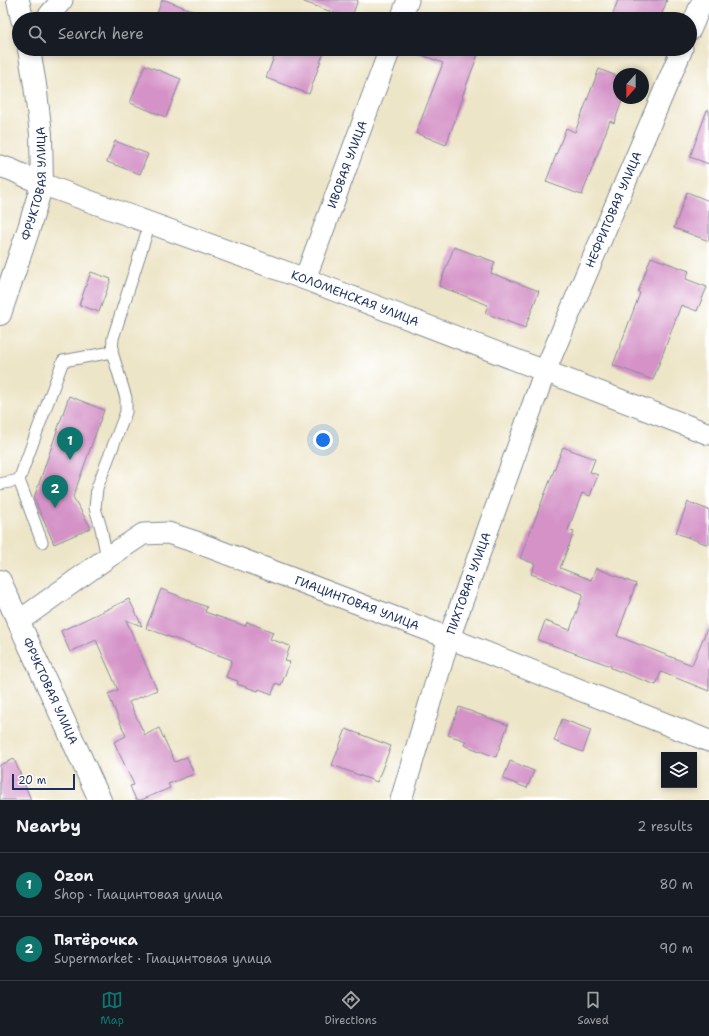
<!DOCTYPE html>
<html lang="en">
<head>
<meta charset="utf-8">
<style>
	:root { --surface:#171b24; --page:#242831; --text:#f1f3f6; --muted:#9ea1a6; --line:#363941; --accent:#0f766e }
	body { margin:0; font-family:"Shantell Sans",sans-serif; background:var(--page); color:var(--text) }
	.controls { position:absolute; right:12px; bottom:12px; display:grid; overflow:hidden; border-radius:0px; box-shadow:0 2px 6px #0003 }
	.controls button { width:36px; height:36px; display:grid; place-items:center; padding:0; border:0; border-bottom:1px solid var(--line); background:var(--surface); color:var(--text); font:20px sans-serif }
	.compass { position:absolute; left:613px; top:68px; width:36px; height:36px; border-radius:50%; background:var(--surface); box-shadow:0 2px 6px #0003; rotate:201deg }
	.scale { position:absolute; left:12px; bottom:10px; width:63px; box-sizing:border-box; padding-left:4px; border:2px solid #1b2f5e; border-top:0; font-size:11px; line-height:14px; white-space:nowrap; color:#1b2f5e; -webkit-text-stroke:3px #fff; paint-order:stroke }
	.you { position:absolute; left:323px; top:440px; width:14px; height:14px; margin:-10px; border:3px solid #fff; border-radius:50%; background:#1a73e8; box-shadow:0 0 0 6px #1a73e833 }
	.badge { display:grid; place-items:center; width:26px; height:26px; border-radius:50%; background:var(--accent); color:#fff; font-size:13px; font-weight:700 }
	.pin { position:absolute; translate:-50% -33px; filter:drop-shadow(0 1px 2px #0008) }
	.pin::after { content:''; position:absolute; top:21px; width:14px; height:12px; background:inherit; clip-path:polygon(0 0,100% 0,50% 100%) }
	.list { margin:0; padding:0; list-style:none }
	h2 { display:flex; justify-content:space-between; align-items:center; height:52px; margin:0; padding:0 16px; font-size:17px }
	h2 small { font-size:13px; font-weight:400; color:var(--muted) }
	.list li { display:grid; grid-template-columns:26px 1fr auto; gap:12px; align-items:center; box-sizing:border-box; height:64px; padding:0 16px; border-top:1px solid var(--line) }
	.list b { display:block; font-size:15px; white-space:nowrap }
	.list p { margin:0; font-size:13px; white-space:nowrap; color:var(--muted) }
	.list em { font-size:13px; font-style:normal; color:var(--muted) }
	.icon { flex:none; width:22px; height:22px; fill:none; stroke:currentColor; stroke-width:2; stroke-linecap:round; stroke-linejoin:round }
	.map { position:relative; flex:none; width:709px; height:800px; overflow:hidden }
	.search { position:absolute; background:var(--surface); box-shadow:0 2px 6px #0003; left:12px; right:12px; top:12px; height:44px; display:flex; align-items:center; gap:10px; box-sizing:border-box; padding:0 14px; border-radius:22px; color:var(--muted); font-size:15px }
	.sheet { height:180px; background:var(--surface) }
	nav { display:flex; justify-content:space-around; align-items:center; box-sizing:border-box; height:56px; border-top:1px solid var(--line); background:var(--surface); font-size:11px; color:var(--muted) }
	nav a { display:grid; justify-items:center; gap:2px }
	nav .on { color:var(--accent) }
	.map>svg:first-child { display:block }
	.building { fill:#d492c7 }
	.lines { fill:none; stroke-linecap:round; stroke-linejoin:round }
	.service-casing { stroke:#848a92; stroke-width:13 }
	.minor-casing { stroke:#848a92; stroke-width:23 }
	.tertiary-casing { stroke:#848a92; stroke-width:24 }
	.service { stroke:#fff; stroke-width:11 }
	.minor { stroke:#fff; stroke-width:21 }
	.tertiary { stroke:#fff; stroke-width:22 }
	.labels { text-anchor:middle; dominant-baseline:central; stroke-width:3.5; stroke-linejoin:round; paint-order:stroke }
	.street-label { font-size:12px; fill:#1b2f5e; stroke:#fff }
</style>
</head>
<body>
<div class="map">
<svg width="709" height="800" viewBox="0 0 709 800">
	<rect width="100%" height="100%" fill="#fff"/>
	<filter id="ink" filterUnits="userSpaceOnUse"><feTurbulence type="fractalNoise" baseFrequency=".025" numOctaves="2"/><feDisplacementMap in="SourceGraphic" scale="8" xChannelSelector="R" yChannelSelector="G"/><feConvolveMatrix kernelMatrix="1 2 1 2 8 2 1 2 1" color-interpolation-filters="sRGB"/></filter>
	<filter id="wash" filterUnits="userSpaceOnUse"><feTurbulence type="fractalNoise" baseFrequency=".012" numOctaves="4" result="noise"/><feDisplacementMap in="SourceGraphic" scale="16" xChannelSelector="R" yChannelSelector="G"/><feGaussianBlur stdDeviation="0.9" result="paint"/><feColorMatrix in="noise" values="0 0 0 0 0 0 0 0 0 0 0 0 0 0 0 0 0 1.4 0 .05"/><feComposite in="paint" operator="in"/></filter>
	<g filter="url(#wash)">
		<rect width="100%" height="100%" fill="#ede5c7"/>
		<g id="blocks">
			<g class="building">
				<polygon points="162,0 165,0 211,18 210,19 155,19"/>
				<polygon points="304,0 358,0 351,19 304,2"/>
				<polygon points="618,0 667,0 660,19 611,19"/>
				<polygon points="277,49 325,49 309,94 266,78"/>
				<polygon points="409,49 480,49 462,97 463,98 446,145 416,133 443,63 409,50"/>
				<polygon points="145,65 181,79 166,117 130,103"/>
				<polygon points="599,69 619,77 619,98 623,98 614,123 610,121 582,195 546,182 566,128 575,132"/>
				<polygon points="707,110 709,110 709,164 690,157"/>
				<polygon points="115,141 148,154 140,174 107,162"/>
				<polygon points="687,192 709,201 709,241 674,228"/>
				<polygon points="454,247 495,262 491,273 539,291 525,328 485,313 488,305 439,286"/>
				<polygon points="651,257 689,271 686,279 707,287 697,311 681,305 653,380 613,365 640,293 638,292"/>
				<polygon points="91,272 111,279 99,312 79,305"/>
				<polygon points="69,396 104,410 73,497 91,528 54,544 34,498"/>
				<polygon points="563,447 595,459 590,472 598,475 590,496 582,493 568,530 574,532 560,568 591,580 596,568 636,584 617,636 692,665 709,624 709,691 661,672 656,685 611,668 611,666 538,640 545,621 570,630 583,594 531,574 535,564 520,558"/>
				<polygon points="688,502 709,510 709,545 676,533"/>
				<polygon points="161,589 207,607 205,612 245,626 247,622 273,632 270,639 290,646 285,661 290,662 281,685 276,683 272,694 259,689 258,691 237,684 238,681 226,677 232,660 146,628"/>
				<polygon points="129,599 142,626 126,620 157,690 129,702 145,735 159,728 175,762 187,757 194,774 168,784 170,788 141,800 136,800 130,786 134,785 114,742 126,736 108,694 118,690 96,640 70,652 61,631"/>
				<polygon points="459,707 508,725 496,757 464,745 466,741 448,735"/>
				<polygon points="562,719 591,730 583,752 554,741"/>
				<polygon points="346,729 391,746 377,782 332,765"/>
				<polygon points="14,759 31,800 0,800 0,765"/>
				<polygon points="510,761 534,771 527,788 503,779"/>
			</g>
		</g>
	</g>
	<g filter="url(#ink)">
		<use href="#blocks" fill-opacity="0" stroke="#848a92" stroke-width="1"/>
		<g class="lines">
			<g class="service-casing">
				<g id="service">
					<polyline points="0,484 19,480"/>
					<polyline points="42,542 19,480 63,361 112,352"/>
					<polyline points="107,558 101,528 95,508 97,488 126,412 126,398 112,352 113,338 150,223"/>
				</g>
			</g>
			<g class="minor-casing">
				<g id="minor">
					<polyline points="46,19 62,0"/>
					<polyline points="401,19 408,0"/>
					<polyline points="690,30 703,0"/>
					<path id="s1" d="M 0,166 L 12,170 L 42,184 L 305,279 L 709,434"/>
					<path id="s2" d="M 305,279 L 390,49"/>
					<path id="s3" d="M 19,621 L 107,558 L 143,534 L 168,533 L 196,542 L 449,638 L 709,741"/>
					<path id="s4" d="M 401,800 L 449,638 L 545,371 L 682,49"/>
				</g>
			</g>
			<g class="tertiary-casing">
				<g id="tertiary">
					<polyline points="18,0 22,19"/>
					<path id="s5" d="M 0,314 L 29,228 L 42,184 L 41,134 L 35,85 L 29,49"/>
					<path id="s6" d="M 0,581 L 100,800"/>
				</g>
			</g>
			<use href="#service" class="service"/>
			<use href="#minor" class="minor"/>
			<use href="#tertiary" class="tertiary"/>
		</g>
	</g>
	<g class="labels">
		<g class="street-label">
			<text stroke="none"><textPath href="#s2" startOffset="122">ИВОВАЯ УЛИЦА</textPath></text>
			<text stroke="none"><textPath href="#s5" startOffset="136">ФРУКТОВАЯ УЛИЦА</textPath></text>
			<text stroke="none"><textPath href="#s4" startOffset="628">НЕФРИТОВАЯ УЛИЦА</textPath></text>
			<text stroke="none"><textPath href="#s1" startOffset="379">КОЛОМЕНСКАЯ УЛИЦА</textPath></text>
			<text stroke="none"><textPath href="#s4" startOffset="227">ПИХТОВАЯ УЛИЦА</textPath></text>
			<text stroke="none"><textPath href="#s3" startOffset="378">ГИАЦИНТОВАЯ УЛИЦА</textPath></text>
			<text stroke="none"><textPath href="#s6" startOffset="121">ФРУКТОВАЯ УЛИЦА</textPath></text>
		</g>
	</g>
</svg>
<div class="controls">
<button><svg class="icon" aria-label="layers" viewBox="0 0 24 24"><path d="M12 4l9 5-9 5-9-5zM3 14l9 5 9-5"/></svg></button>
</div>
<svg class="compass" viewBox="-18 -18 36 36"><path d="M0-13l5 13h-10z" fill="#e53935"/><path d="M0 13l5-13h-10z" fill="#9ea1a6"/></svg>
<div class="scale">20 m</div>
<div class="you"></div>
<div class="pin badge" style="left:70px;top:460px">1</div>
<div class="pin badge" style="left:55px;top:508px">2</div>
<div class="search"><svg class="icon" aria-label="search" viewBox="0 0 24 24"><circle cx="10" cy="10" r="6"/><path d="M15 15l6 6"/></svg>Search here</div>
</div>
<section class="sheet">
<h2>Nearby<small>2 results</small></h2>
<ul class="list">
<li><span class="badge">1</span><div><b>Ozon</b><p>Shop · Гиацинтовая улица</p></div><em>80 m</em></li>
<li><span class="badge">2</span><div><b>Пятёрочка</b><p>Supermarket · Гиацинтовая улица</p></div><em>90 m</em></li>
</ul>
</section>
<nav>
<a class="on"><svg class="icon" aria-label="map" viewBox="0 0 24 24"><path d="M3 6l6-2 6 2 6-2v14l-6 2-6-2-6 2zM9 4v14M15 6v14"/></svg>Map</a>
<a><svg class="icon" aria-label="directions" viewBox="0 0 24 24"><path d="M12 3l9 9-9 9-9-9zM9 14v-3h6M13 9l2 2-2 2"/></svg>Directions</a>
<a><svg class="icon" aria-label="saved" viewBox="0 0 24 24"><path d="M7 4h10v16l-5-4-5 4z"/></svg>Saved</a>
</nav>
</body>
</html>
